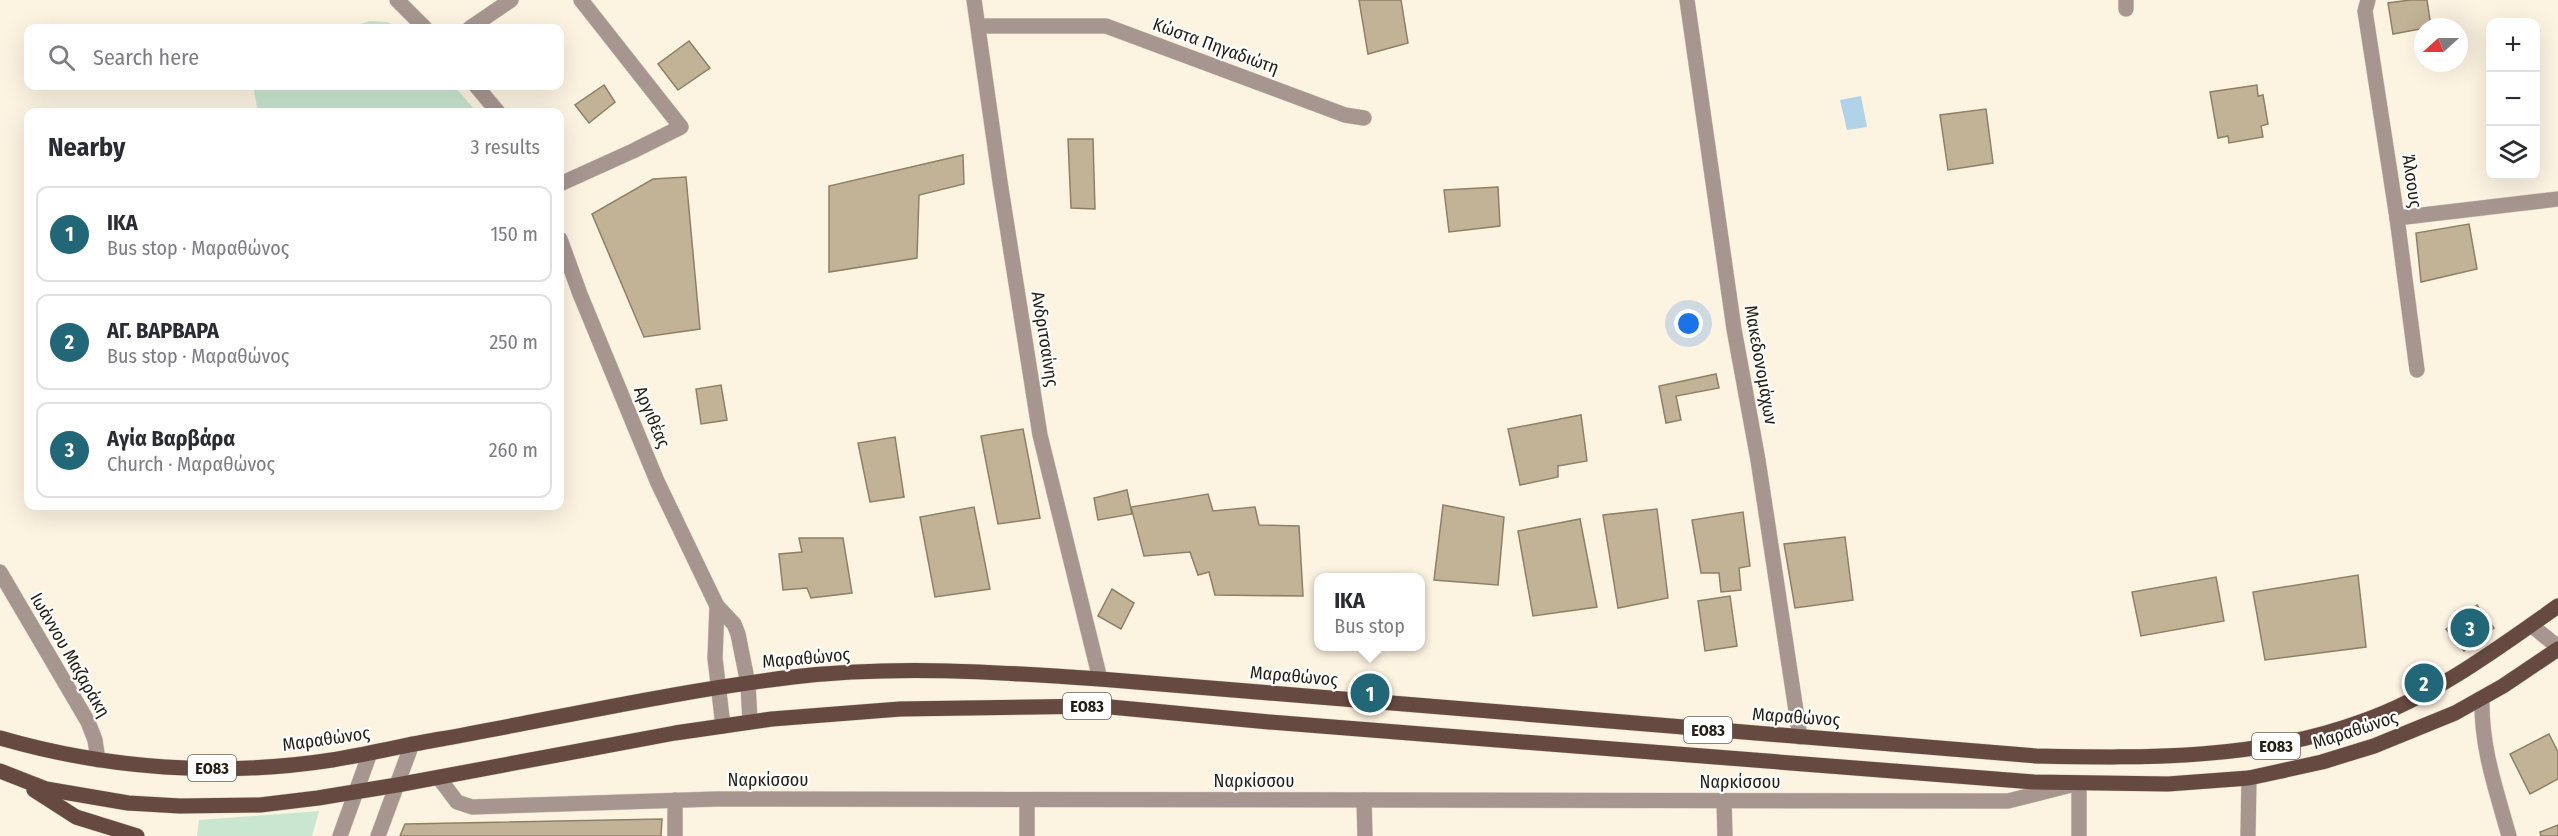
<!DOCTYPE html>
<html lang="en">
<head>
<meta charset="utf-8">
<style>
	:root { --surface:#fff; --page:#f7f7f7; --text:#2b2b33; --muted:#7c7c81; --line:#e1e1e2; --accent:#226777 }
	body { margin:0; font-family:"Fira Sans Condensed",sans-serif; background:var(--page); color:var(--text) }
	.controls { position:absolute; right:18px; top:18px; display:grid; overflow:hidden; border-radius:12px; box-shadow:0 6px 24px #0002 }
	.controls button { width:54px; height:54px; display:grid; place-items:center; padding:0; border:0; border-bottom:2px solid var(--line); background:var(--surface); color:var(--text); font:30px sans-serif }
	.compass { position:absolute; left:2414px; top:18px; width:54px; height:54px; border-radius:50%; background:var(--surface); box-shadow:0 6px 24px #0002; rotate:249deg }
	.you { position:absolute; left:1689px; top:324px; width:21px; height:21px; margin:-15px; border:4px solid #fff; border-radius:50%; background:#1a73e8; box-shadow:0 0 0 9px #1a73e833 }
	.badge { display:grid; place-items:center; width:39px; height:39px; border-radius:50%; background:var(--accent); color:#fff; font-size:20px; font-weight:700 }
	.pin { position:absolute; translate:-50% -50%; border:3px solid #fff; box-shadow:0 2px 6px #0006 }
	.popup { position:absolute; left:1314px; top:573px; width:111px; height:78px; box-sizing:border-box; display:grid; place-content:center; border-radius:12px; background:var(--surface); filter:drop-shadow(0 2px 4px #0005); font-size:20px; white-space:nowrap; color:var(--muted) }
	.popup b { font-size:22px; color:var(--text) }
	.popup::after { content:''; position:absolute; left:50%; top:100%; margin-left:-12px; border:12px solid transparent; border-top-color:var(--surface) }
	.list { margin:0; padding:0; list-style:none }
	h2 { display:flex; justify-content:space-between; align-items:center; height:78px; margin:0; padding:0 24px; font-size:26px }
	h2 small { font-size:20px; font-weight:400; color:var(--muted) }
	.list li { display:grid; grid-template-columns:39px 1fr auto; gap:18px; align-items:center; box-sizing:border-box; height:96px; margin:0 12px 12px; padding:0 12px; border:2px solid var(--line); border-radius:12px }
	.list b { display:block; font-size:22px; white-space:nowrap }
	.list p { margin:0; font-size:20px; white-space:nowrap; color:var(--muted) }
	.list em { font-size:20px; font-style:normal; color:var(--muted) }
	.icon { flex:none; width:33px; height:33px; fill:none; stroke:currentColor; stroke-width:2; stroke-linecap:round; stroke-linejoin:round }
	.map { position:relative; flex:none; width:2558px; height:836px; overflow:hidden }
	.search { position:absolute; background:var(--surface); box-shadow:0 6px 24px #0002; left:24px; top:24px; width:540px; height:66px; display:flex; align-items:center; gap:15px; box-sizing:border-box; padding:0 21px; border-radius:12px; color:var(--muted); font-size:22px }
	.panel { position:absolute; background:var(--surface); box-shadow:0 6px 24px #0002; left:24px; top:108px; width:540px; height:402px; border-radius:12px }
	.map>svg:first-child { display:block }
	.green { fill:#c8e6d0 }
	.water { fill:#b1d3ea }
	.building { fill:#c2b396; stroke:#8f8065; stroke-width:1.5 }
	.lines { fill:none; stroke-linecap:round; stroke-linejoin:round }
	.minor-casing { stroke:#dad1c0; stroke-width:16 }
	.tertiary-casing { stroke:#dad1c0; stroke-width:16 }
	.primary-casing { stroke:#dad1c0; stroke-width:16 }
	.minor { stroke:#a79690; stroke-width:15 }
	.tertiary { stroke:#a79690; stroke-width:15 }
	.primary { stroke:#664a41; stroke-width:15 }
	.labels { text-anchor:middle; dominant-baseline:central; stroke-width:4.5; stroke-linejoin:round; paint-order:stroke }
	.shield { fill:#fff; stroke:#656159; stroke-width:1.5 }
	.shield-label { font-size:16px; font-weight:bold; fill:#231d12 }
	.street-label { font-size:18px; fill:#231d12; stroke:#fff }
</style>
</head>
<body>
<div class="map">
<svg width="2558" height="836" viewBox="0 0 2558 836">
	<rect width="100%" height="100%" fill="#fdf3e1"/>
	<g class="green">
		<polygon points="370,21 387,22 403,28 347,28"/>
		<polygon points="253,86 454,86 477,112 258,112"/>
		<polygon points="319,811 312,836 197,836 199,820"/>
	</g>
	<polygon class="water" points="1861,96 1867,127 1847,130 1840,100"/>
	<g class="building">
		<polygon points="1359,0 1401,0 1408,43 1368,54"/>
		<polygon points="2410,0 2427,0 2431,27 2393,34 2388,3"/>
		<polygon points="689,41 710,68 678,90 658,64"/>
		<polygon points="604,85 615,102 589,123 575,105"/>
		<polygon points="2257,85 2258,96 2263,95 2268,124 2261,126 2263,137 2229,143 2228,136 2218,138 2210,92"/>
		<polygon points="1986,109 1993,163 1948,170 1940,115"/>
		<polygon points="1068,139 1093,139 1095,209 1071,208"/>
		<polygon points="963,155 964,184 919,195 917,258 829,272 829,186"/>
		<polygon points="686,177 700,329 644,337 592,214 653,179"/>
		<polygon points="1498,187 1500,226 1449,232 1444,190"/>
		<polygon points="2469,224 2477,269 2421,282 2416,233"/>
		<polygon points="1716,374 1719,388 1676,396 1681,420 1666,423 1659,386"/>
		<polygon points="721,385 727,420 701,424 696,389"/>
		<polygon points="1581,415 1587,461 1558,466 1558,477 1520,485 1508,429"/>
		<polygon points="1023,429 1040,518 998,524 981,436"/>
		<polygon points="895,437 904,497 870,502 858,443"/>
		<polygon points="1127,490 1132,514 1098,520 1094,498"/>
		<polygon points="1208,494 1213,511 1255,507 1259,525 1299,526 1303,596 1215,595 1209,572 1198,575 1190,552 1144,556 1131,507"/>
		<polygon points="1443,505 1504,517 1498,585 1434,580"/>
		<polygon points="974,507 990,589 935,597 920,517"/>
		<polygon points="1657,509 1668,598 1618,608 1603,515"/>
		<polygon points="1743,512 1750,566 1739,568 1741,590 1721,592 1719,573 1701,573 1692,520"/>
		<polygon points="1580,519 1597,607 1533,616 1518,531"/>
		<polygon points="1845,537 1853,600 1795,608 1784,544"/>
		<polygon points="799,538 843,538 852,593 811,598 807,588 783,590 779,554 802,552"/>
		<polygon points="2358,575 2366,647 2265,660 2253,592"/>
		<polygon points="2216,577 2224,621 2141,636 2132,592"/>
		<polygon points="1112,589 1134,603 1121,629 1098,616"/>
		<polygon points="1730,596 1737,646 1705,651 1698,601"/>
		<polygon points="2477,605 2494,628 2464,651 2446,629"/>
		<polygon points="2549,734 2558,752 2558,779 2530,794 2510,754"/>
		<polygon points="662,819 661,836 400,836 405,824"/>
		<polygon points="2558,825 2558,836 2541,836 2540,832"/>
	</g>
	<g class="lines">
		<g class="minor-casing">
			<g id="minor">
				<polyline points="974,0 1000,182 1040,435 1100,679"/>
				<polyline points="1687,0 1734,329 1758,460 1800,737"/>
				<polyline points="2126,0 2126,9"/>
				<polyline points="2368,0 2365,11 2397,218 2417,370"/>
				<polyline points="980,26 1106,26 1345,115 1364,118"/>
				<polyline points="470,28 511,0"/>
				<polyline points="560,184 633,151 681,127 581,0"/>
				<polyline points="2397,218 2558,199"/>
				<polyline points="0,572 88,722 95,740 98,760"/>
				<polyline points="2531,625 2558,647"/>
				<path d="M 2482,699 C 2481,748 2496,789 2509,836"/>
				<polyline points="439,778 457,802 472,807 716,799 2008,801 2079,783 2079,836"/>
				<polyline points="1027,800 1027,836"/>
				<polyline points="1364,800 1365,836"/>
				<polyline points="1724,801 1725,836"/>
				<polyline points="675,836 675,800"/>
				<polyline points="2248,836 2249,778"/>
			</g>
		</g>
		<g class="tertiary-casing">
			<g id="tertiary">
				<polyline points="397,0 425,28"/>
				<polyline points="476,86 498,112"/>
				<polyline points="560,239 580,294 657,481 717,606 734,624 738,634 748,684 750,722"/>
				<polyline points="717,606 715,658 723,726"/>
				<polyline points="340,836 370,753"/>
				<polyline points="378,836 412,744"/>
			</g>
		</g>
		<g class="primary-casing">
			<g id="primary">
				<path d="M 0,738 C 107,769 222,777 332,760 C 369,754 405,745 441,739 C 558,718 675,691 793,677 C 895,665 998,672 1100,679 L 2036,756 C 2147,758 2257,760 2363,721 C 2434,696 2497,649 2558,606"/>
				<polyline points="0,771 46,789 128,803 180,806 260,805 318,798 397,785 675,733 772,719 900,709 1100,706 1269,722 2034,782 2168,784 2249,778 2322,762 2374,746 2455,713 2503,686 2558,649"/>
				<polyline points="34,790 76,817 137,836"/>
			</g>
		</g>
		<use href="#minor" class="minor"/>
		<use href="#tertiary" class="tertiary"/>
		<use href="#primary" class="primary"/>
	</g>
	<g class="labels">
		<g class="shield">
			<rect x="1063" y="693" width="48" height="26" rx="4.5"/>
			<rect x="1684" y="717" width="48" height="26" rx="4.5"/>
			<rect x="2252" y="733" width="48" height="26" rx="4.5"/>
			<rect x="188" y="755" width="48" height="26" rx="4.5"/>
		</g>
		<g class="shield-label">
			<text x="1087" y="706">ΕΟ83</text>
			<text x="1708" y="730">ΕΟ83</text>
			<text x="2276" y="746">ΕΟ83</text>
			<text x="212" y="768">ΕΟ83</text>
		</g>
		<g class="street-label">
			<text transform="translate(1216 46) rotate(20)">Κώστα Πηγαδιώτη</text>
			<text transform="translate(2412 181) rotate(82)">Άλσους</text>
			<text transform="translate(1045 339) rotate(81)">Ανδριτσαίνης</text>
			<text transform="translate(1761 365) rotate(80)">Μακεδονομάχων</text>
			<text transform="translate(652 417) rotate(67)">Αργιθέας</text>
			<text transform="translate(70 655) rotate(60)">Ιωάννου Μαζαράκη</text>
			<text transform="translate(806 658) rotate(-5)">Μαραθώνος</text>
			<text transform="translate(1294 676) rotate(5)">Μαραθώνος</text>
			<text transform="translate(1796 717) rotate(4)">Μαραθώνος</text>
			<text transform="translate(2355 730) rotate(-18)">Μαραθώνος</text>
			<text transform="translate(326 739) rotate(-8)">Μαραθώνος</text>
			<text x="768" y="780">Ναρκίσσου</text>
			<text x="1254" y="781">Ναρκίσσου</text>
			<text x="1740" y="782">Ναρκίσσου</text>
		</g>
	</g>
</svg>
<div class="controls">
<button>+</button>
<button>−</button>
<button><svg class="icon" aria-label="layers" viewBox="0 0 24 24"><path d="M12 4l9 5-9 5-9-5zM3 14l9 5 9-5"/></svg></button>
</div>
<svg class="compass" viewBox="-18 -18 36 36"><path d="M0-13l5 13h-10z" fill="#e53935"/><path d="M0 13l5-13h-10z" fill="#7c7c81"/></svg>
<div class="you"></div>
<div class="pin badge" style="left:1370px;top:693px">1</div>
<div class="popup"><b>ΙΚΑ</b>Bus stop</div>
<div class="pin badge" style="left:2424px;top:683px">2</div>
<div class="pin badge" style="left:2470px;top:628px">3</div>
<div class="search"><svg class="icon" aria-label="search" viewBox="0 0 24 24"><circle cx="10" cy="10" r="6"/><path d="M15 15l6 6"/></svg>Search here</div>
<section class="panel">
<h2>Nearby<small>3 results</small></h2>
<ul class="list">
<li><span class="badge">1</span><div><b>ΙΚΑ</b><p>Bus stop · Μαραθώνος</p></div><em>150 m</em></li>
<li><span class="badge">2</span><div><b>ΑΓ. ΒΑΡΒΑΡΑ</b><p>Bus stop · Μαραθώνος</p></div><em>250 m</em></li>
<li><span class="badge">3</span><div><b>Αγία Βαρβάρα</b><p>Church · Μαραθώνος</p></div><em>260 m</em></li>
</ul>
</section>
</div>
</body>
</html>
